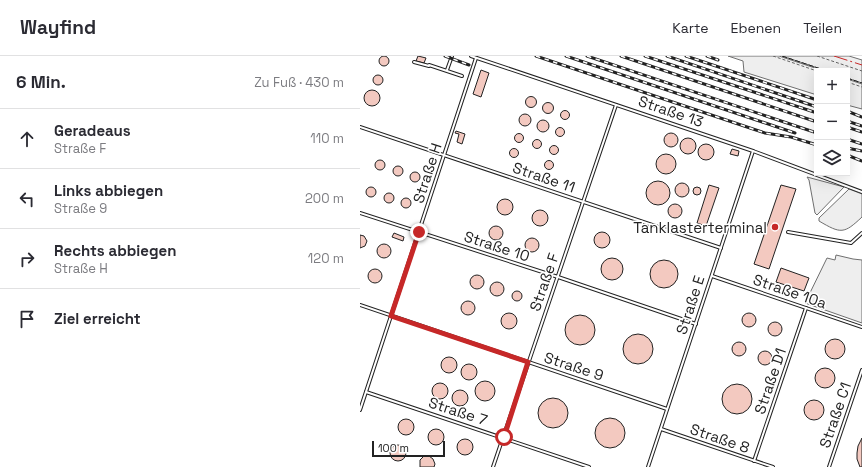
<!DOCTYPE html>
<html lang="de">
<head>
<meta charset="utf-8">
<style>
	:root { --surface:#fff; --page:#f7f7f7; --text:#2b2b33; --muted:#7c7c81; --line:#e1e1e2 }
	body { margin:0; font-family:"Space Grotesk",sans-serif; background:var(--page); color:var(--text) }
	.controls { position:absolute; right:12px; top:12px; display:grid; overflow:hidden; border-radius:0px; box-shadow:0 4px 16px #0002 }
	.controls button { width:36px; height:36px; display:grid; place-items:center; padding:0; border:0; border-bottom:1px solid var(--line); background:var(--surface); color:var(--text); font:20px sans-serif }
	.scale { position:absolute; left:12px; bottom:10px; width:73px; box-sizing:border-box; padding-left:4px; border:2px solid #222; border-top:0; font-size:11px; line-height:14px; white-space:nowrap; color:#222; -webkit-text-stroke:3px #fff; paint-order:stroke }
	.stop { position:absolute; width:12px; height:12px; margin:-9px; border:3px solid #c62828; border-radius:50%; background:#fff }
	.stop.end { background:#c62828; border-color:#fff; box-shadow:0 1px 4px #0008 }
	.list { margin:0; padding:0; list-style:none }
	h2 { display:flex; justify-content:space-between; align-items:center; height:52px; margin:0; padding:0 16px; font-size:17px }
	h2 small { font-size:13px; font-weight:400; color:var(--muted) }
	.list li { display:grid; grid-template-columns:26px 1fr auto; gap:12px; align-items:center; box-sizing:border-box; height:60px; padding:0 16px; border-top:1px solid var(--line) }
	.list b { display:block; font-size:15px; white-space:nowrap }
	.list p { margin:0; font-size:13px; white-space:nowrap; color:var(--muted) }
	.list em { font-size:13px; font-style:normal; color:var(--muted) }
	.icon { flex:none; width:22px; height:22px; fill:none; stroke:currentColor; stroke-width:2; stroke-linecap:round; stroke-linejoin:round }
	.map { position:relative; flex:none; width:502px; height:411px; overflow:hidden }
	header { display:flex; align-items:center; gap:24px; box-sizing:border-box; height:56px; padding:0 20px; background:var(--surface); border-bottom:1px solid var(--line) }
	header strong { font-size:19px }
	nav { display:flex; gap:22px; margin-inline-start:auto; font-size:14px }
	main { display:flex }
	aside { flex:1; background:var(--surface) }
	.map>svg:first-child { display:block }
	.green { fill:#eee; stroke:#6f6f6f }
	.building { fill:#f3c9c0; stroke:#222 }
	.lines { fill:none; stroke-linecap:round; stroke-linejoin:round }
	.lane-casing { stroke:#222; stroke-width:4 }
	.path { stroke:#646464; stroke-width:1; stroke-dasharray:3 2; stroke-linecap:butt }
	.lane { stroke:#fff; stroke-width:2 }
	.rail-casing { stroke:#222; stroke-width:3 }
	.rail { stroke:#fff; stroke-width:1.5; stroke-dasharray:4.5; stroke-linecap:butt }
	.fence { stroke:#222; stroke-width:1; stroke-dasharray:5 2; stroke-linecap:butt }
	.power { stroke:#c62828; stroke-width:1; stroke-dasharray:14 3 2 3; stroke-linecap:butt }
	.route { stroke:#c62828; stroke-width:5 }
	.poi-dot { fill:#c62828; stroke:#fff; stroke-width:1.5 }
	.labels { text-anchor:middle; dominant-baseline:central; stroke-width:3; stroke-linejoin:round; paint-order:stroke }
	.street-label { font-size:15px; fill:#222; stroke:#fff }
	.poi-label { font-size:15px; fill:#222; stroke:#fff; text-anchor:end }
</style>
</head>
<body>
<header>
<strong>Wayfind</strong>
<nav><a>Karte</a><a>Ebenen</a><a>Teilen</a></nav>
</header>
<main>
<aside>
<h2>6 Min.<small>Zu Fuß · 430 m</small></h2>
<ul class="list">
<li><svg class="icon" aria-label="ahead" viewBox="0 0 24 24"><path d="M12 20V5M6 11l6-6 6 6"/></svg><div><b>Geradeaus</b><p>Straße F</p></div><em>110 m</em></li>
<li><svg class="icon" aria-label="left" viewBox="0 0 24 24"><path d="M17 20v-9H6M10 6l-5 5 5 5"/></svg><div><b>Links abbiegen</b><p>Straße 9</p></div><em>200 m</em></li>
<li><svg class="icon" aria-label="right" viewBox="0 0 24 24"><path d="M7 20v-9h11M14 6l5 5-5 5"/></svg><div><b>Rechts abbiegen</b><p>Straße H</p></div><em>120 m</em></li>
<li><svg class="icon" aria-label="arrive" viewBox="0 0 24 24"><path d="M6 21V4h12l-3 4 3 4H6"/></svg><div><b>Ziel erreicht</b></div></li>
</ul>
</aside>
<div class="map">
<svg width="502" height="411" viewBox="0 0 502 411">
	<rect width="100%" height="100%" fill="#fff"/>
	<g class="green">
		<polygon points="368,0 419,0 464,15 457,15 457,39 384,16 383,5"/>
		<polygon points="422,0 489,0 502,4 502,27 487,22 487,15 467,15"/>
		<polygon points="487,23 502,28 502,53 487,49"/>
		<polygon points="447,121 484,131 457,159 455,157 449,124"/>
		<path d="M 489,133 L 502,138 L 502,161 C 484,178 481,178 459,165 L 459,162 Z"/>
		<polygon points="476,199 493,203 502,204 502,267 445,247 467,202 475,204"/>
	</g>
	<g class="building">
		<circle cx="24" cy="5" r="5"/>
		<polygon points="58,0 66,2 64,7 56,5"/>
		<polygon points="121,14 129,17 121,41 113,38"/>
		<circle cx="18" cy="24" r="5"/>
		<circle cx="12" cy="42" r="8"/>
		<circle cx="171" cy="46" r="5.5"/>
		<circle cx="188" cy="52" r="5.5"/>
		<circle cx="205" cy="59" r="4.5"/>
		<circle cx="165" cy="64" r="6"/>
		<circle cx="183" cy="70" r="6"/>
		<circle cx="200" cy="76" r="4.5"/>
		<polygon points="96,75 105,78 102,88 97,86 99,78 95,77"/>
		<circle cx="311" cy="84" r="7"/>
		<circle cx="159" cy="82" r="4.5"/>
		<circle cx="328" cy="90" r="8"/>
		<circle cx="177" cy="88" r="4.5"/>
		<circle cx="346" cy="96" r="8"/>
		<circle cx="194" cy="94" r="4.5"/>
		<circle cx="154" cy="97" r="4.5"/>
		<polygon points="372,93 379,95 378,100 370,98"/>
		<circle cx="306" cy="108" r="10"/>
		<circle cx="20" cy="109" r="5"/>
		<circle cx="189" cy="109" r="4.5"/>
		<circle cx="38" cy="115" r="5"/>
		<circle cx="55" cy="121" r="5"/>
		<circle cx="298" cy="137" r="12"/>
		<circle cx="322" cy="134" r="7"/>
		<polygon points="349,129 359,132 346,170 337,167"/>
		<polygon points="421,129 436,133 409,213 394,208"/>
		<circle cx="11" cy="136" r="5"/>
		<circle cx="337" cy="135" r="4"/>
		<circle cx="29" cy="142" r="5"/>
		<circle cx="46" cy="147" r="5"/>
		<circle cx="145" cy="151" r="8"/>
		<circle cx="315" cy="155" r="7"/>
		<circle cx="180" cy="162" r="8"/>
		<circle cx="136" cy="177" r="7"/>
		<circle cx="242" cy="184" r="8"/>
		<polygon points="34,177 44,181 43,185 32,181"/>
		<polygon points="0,179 4,180 7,185 5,190 0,192"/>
		<circle cx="172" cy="189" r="7"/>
		<circle cx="24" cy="195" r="7"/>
		<circle cx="252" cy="213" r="11"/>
		<circle cx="304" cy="218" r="14"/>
		<polygon points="421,212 449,222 444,235 416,226"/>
		<circle cx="15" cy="220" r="7"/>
		<circle cx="117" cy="226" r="7"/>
		<circle cx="137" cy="233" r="7"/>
		<circle cx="157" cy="240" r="5"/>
		<circle cx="108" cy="252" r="7"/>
		<circle cx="389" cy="264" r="7"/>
		<circle cx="149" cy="265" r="8"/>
		<circle cx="220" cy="274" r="15"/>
		<circle cx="415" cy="273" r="7"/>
		<circle cx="278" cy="293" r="15"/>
		<circle cx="475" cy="293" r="10"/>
		<circle cx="379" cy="293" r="7"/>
		<circle cx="405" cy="302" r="7"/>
		<circle cx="89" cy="309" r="8"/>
		<circle cx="109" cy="316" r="8"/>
		<circle cx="465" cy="322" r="10"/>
		<circle cx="125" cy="335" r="10"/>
		<circle cx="80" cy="335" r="8"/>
		<circle cx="377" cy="343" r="15"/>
		<circle cx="100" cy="342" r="8"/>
		<circle cx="193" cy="357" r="15"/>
		<circle cx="454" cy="354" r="10"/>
		<circle cx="250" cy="377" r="15"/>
		<circle cx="46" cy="371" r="8"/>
		<circle cx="76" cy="381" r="8"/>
		<polygon points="502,382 502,411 500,411 497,403 497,397 498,390"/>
		<circle cx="105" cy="391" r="8"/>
		<circle cx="38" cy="397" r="8"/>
		<polygon points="64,400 69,400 73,403 75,408 74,411 60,411 60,404"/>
	</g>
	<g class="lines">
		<g class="lane-casing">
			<g id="lane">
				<polyline points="111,0 393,95 502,136"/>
				<polyline points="54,6 69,10 69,9 102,20"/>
				<polyline points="87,14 92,0"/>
				<polyline points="0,71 361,192"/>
				<polyline points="0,157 198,221 336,268"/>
				<polyline points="428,176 491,187 502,177"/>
				<polyline points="352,220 502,271"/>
				<polyline points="0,249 307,353"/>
				<polyline points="6,336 229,411"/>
				<polyline points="0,354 116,2"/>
				<polyline points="301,373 413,411"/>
				<polyline points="394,405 446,252"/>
				<polyline points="133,411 256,49"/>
				<polyline points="288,411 393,95"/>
				<polyline points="469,411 502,314"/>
			</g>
		</g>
		<g class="path">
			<polyline points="413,0 457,15"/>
			<polyline points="457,0 502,15"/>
			<polyline points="487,26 502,31"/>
		</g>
		<use href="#lane" class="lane"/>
		<g class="rail-casing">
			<g id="rail">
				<polyline points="85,0 109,9"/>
				<polyline points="176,0 390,72 405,77 431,81 457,89"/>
				<polyline points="206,0 435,77"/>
				<polyline points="227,0 457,77"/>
				<polyline points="261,0 457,66"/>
				<polyline points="285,0 457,57"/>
				<polyline points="307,0 457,51"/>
				<polyline points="326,0 457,44"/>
				<polyline points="347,0 358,4"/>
				<polyline points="487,55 502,61"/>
				<polyline points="487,65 502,70"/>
				<polyline points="487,71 502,76"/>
				<polyline points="487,83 502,88"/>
				<polyline points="487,92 502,95"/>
				<polyline points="487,99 502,105"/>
			</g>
		</g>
		<use href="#rail" class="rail"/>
		<g class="fence">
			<polyline points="422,0 467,15"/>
			<polyline points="487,22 502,27"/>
		</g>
		<polyline class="power" points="474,0 502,9"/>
	</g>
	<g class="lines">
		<polyline class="route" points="59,176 31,260 168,306 144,381"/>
	</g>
	<circle class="poi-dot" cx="415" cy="171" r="4"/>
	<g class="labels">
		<g class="street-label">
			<text transform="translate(311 55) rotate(19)">Straße 13</text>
			<text transform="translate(67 117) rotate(-72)">Straße H</text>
			<text transform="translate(184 121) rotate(19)">Straße 11</text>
			<text transform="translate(137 190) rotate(18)">Straße 10</text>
			<text transform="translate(184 226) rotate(-71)">Straße F</text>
			<text transform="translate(430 235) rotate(19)">Straße 10a</text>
			<text transform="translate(330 249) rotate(-72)">Straße E</text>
			<text transform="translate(214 310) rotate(18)">Straße 9</text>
			<text transform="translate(410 325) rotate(-71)">Straße D1</text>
			<text transform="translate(98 355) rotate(18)">Straße 7</text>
			<text transform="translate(475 359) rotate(-71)">Straße C1</text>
			<text transform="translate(360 382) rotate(19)">Straße 8</text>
		</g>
		<g class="poi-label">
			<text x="407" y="171">Tanklasterterminal</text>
		</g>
	</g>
</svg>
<div class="controls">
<button>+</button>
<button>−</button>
<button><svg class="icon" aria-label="layers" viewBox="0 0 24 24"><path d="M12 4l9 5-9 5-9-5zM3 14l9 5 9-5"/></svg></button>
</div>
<div class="scale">100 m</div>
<div class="stop" style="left:144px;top:381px"></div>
<div class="stop end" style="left:59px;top:176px"></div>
</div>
</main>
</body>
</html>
